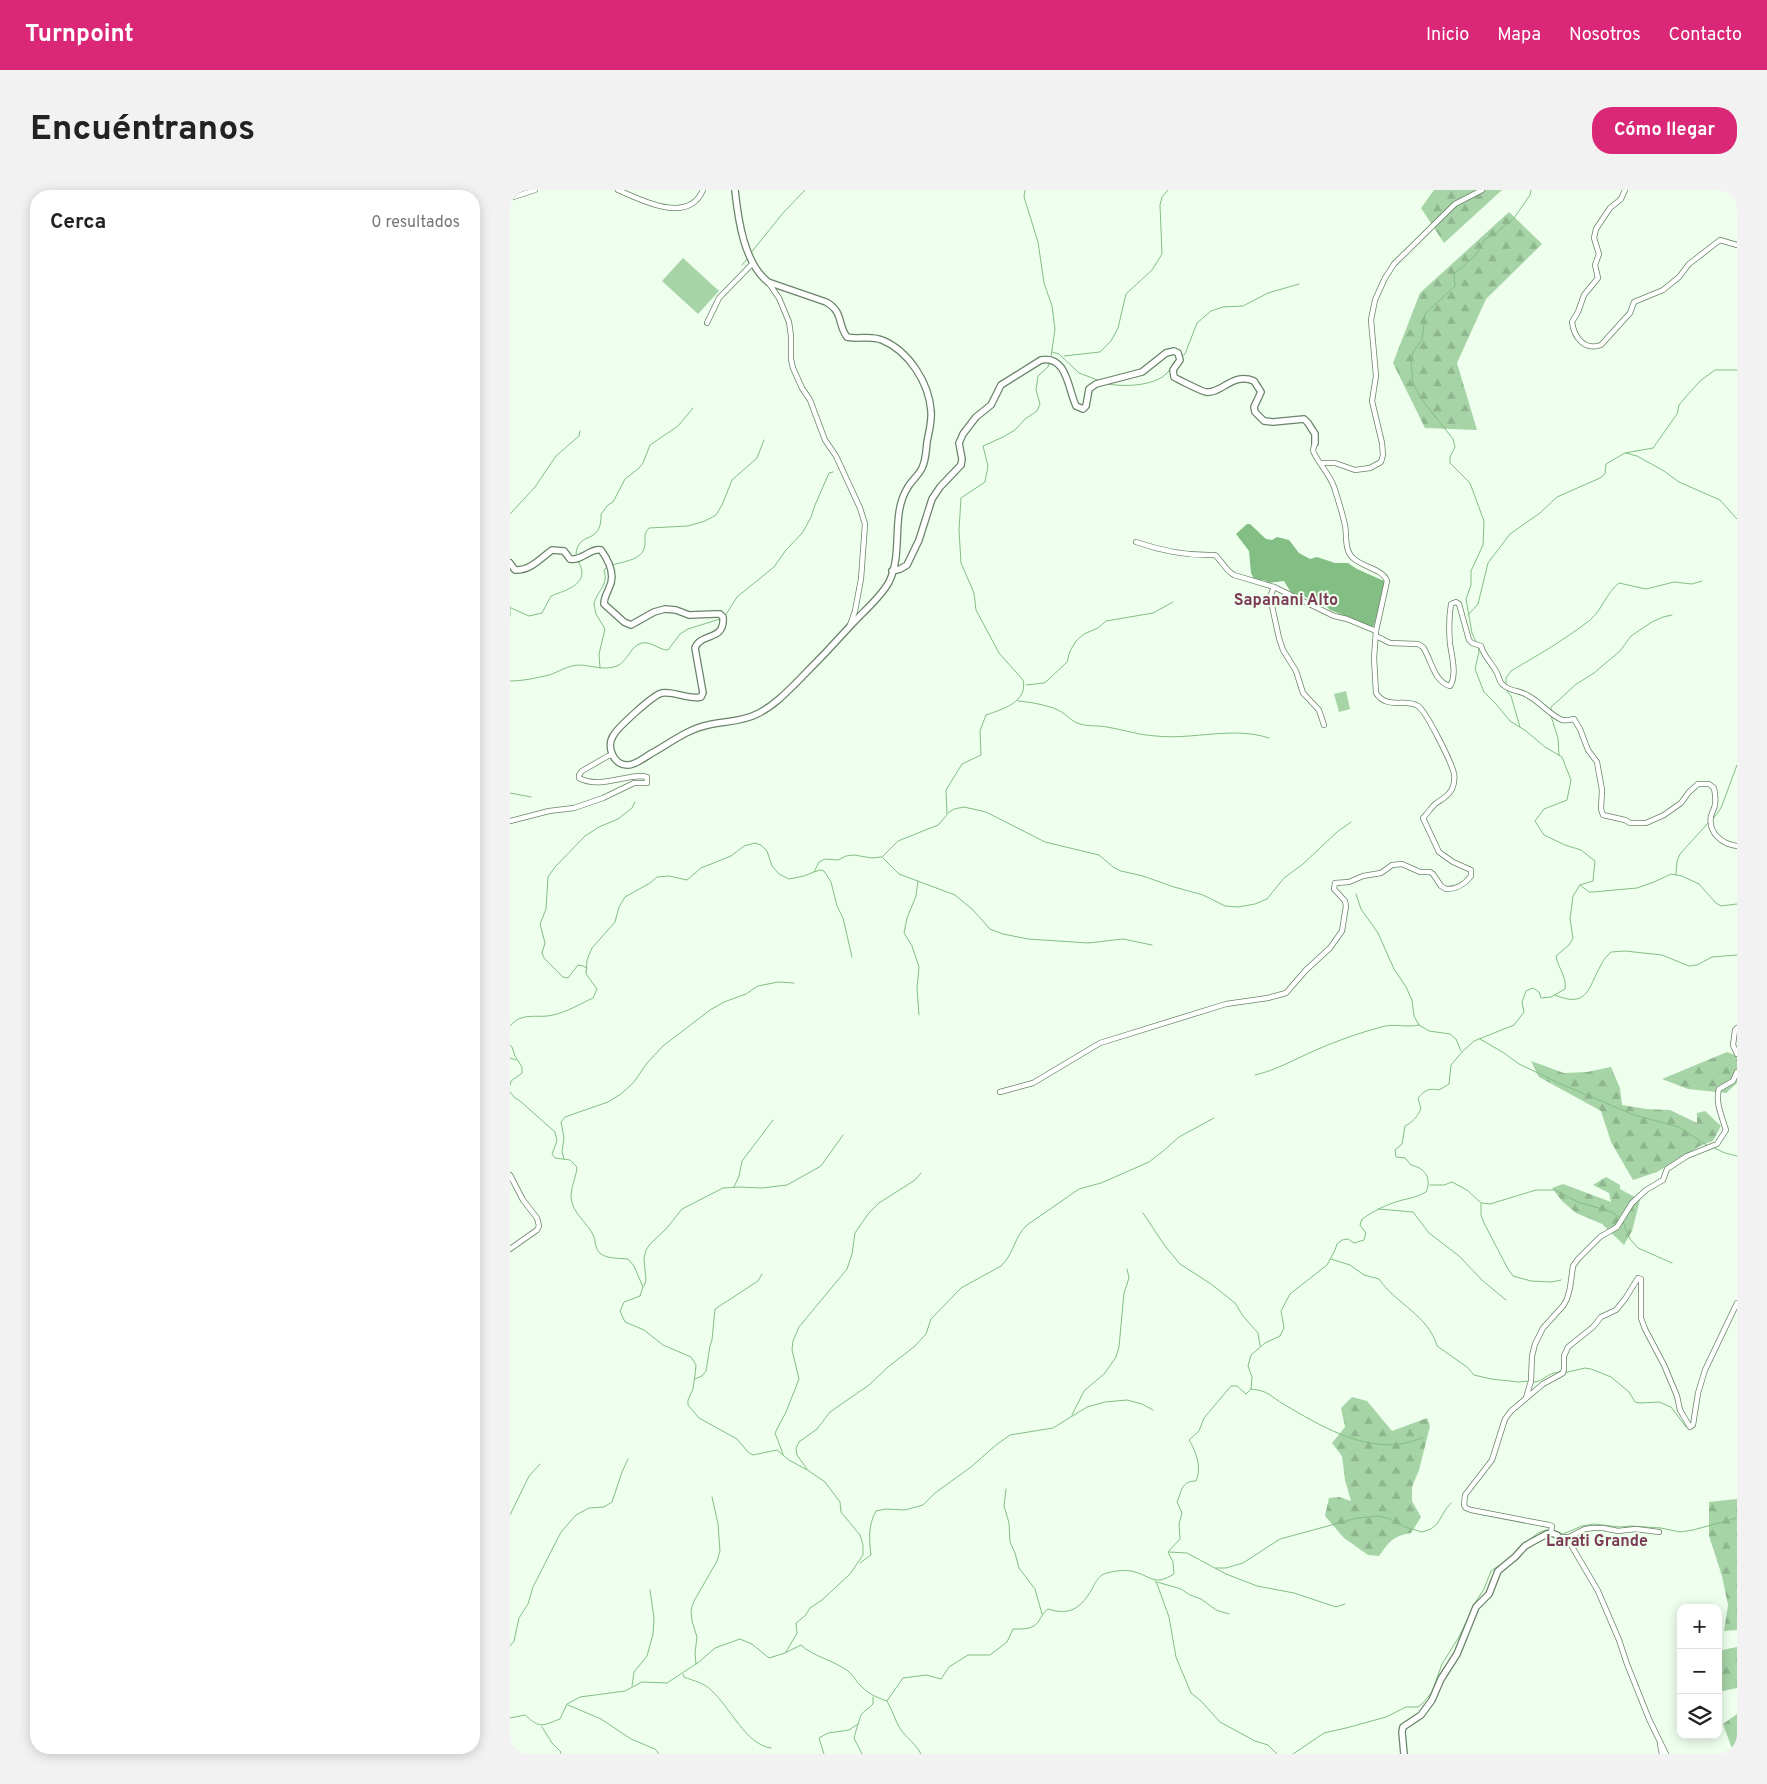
<!DOCTYPE html>
<html lang="es">
<head>
<meta charset="utf-8">
<style>
	:root { --surface:#fff; --page:#f2f2f2; --text:#222; --muted:#767676; --line:#e0e0e0; --accent:#db2777 }
	body { margin:0; font-family:Overpass,sans-serif; background:var(--page); color:var(--text) }
	.controls { position:absolute; right:15px; bottom:15px; display:grid; overflow:hidden; border-radius:10px; box-shadow:0 2px 12px #0003 }
	.controls button { width:45px; height:45px; display:grid; place-items:center; padding:0; border:0; border-bottom:1px solid var(--line); background:var(--surface); color:var(--text); font:25px sans-serif }
	.list { margin:0; padding:0; list-style:none }
	h2 { display:flex; justify-content:space-between; align-items:center; height:65px; margin:0; padding:0 20px; font-size:21px }
	h2 small { font-size:16px; font-weight:400; color:var(--muted) }
	.icon { flex:none; width:28px; height:28px; fill:none; stroke:currentColor; stroke-width:2; stroke-linecap:round; stroke-linejoin:round }
	.map { position:relative; flex:none; width:1227px; height:1564px; overflow:hidden; border-radius:20px }
	header { display:flex; align-items:center; gap:30px; box-sizing:border-box; height:70px; padding:0 25px; background:var(--accent); color:#fff }
	header strong { font-size:24px }
	nav { display:flex; gap:28px; margin-inline-start:auto; font-size:18px }
	.intro { display:flex; align-items:center; justify-content:space-between; box-sizing:border-box; height:120px; padding:0 30px }
	h1 { margin:0; font-size:35px }
	.button { padding:12px 22px; border-radius:20px; background:var(--accent); color:#fff; font-size:18px; font-weight:700 }
	main { display:flex; gap:30px; padding:0 30px }
	aside { flex:1; background:var(--surface); border-radius:20px; box-shadow:0 2px 12px #0003 }
	.map>svg:first-child { display:block }
	.green { fill:#a6d4a6 }
	.forest { fill:url(#forest-firs) }
	.water { fill:#83be84 }
	.lines { fill:none; stroke-linecap:round; stroke-linejoin:round }
	.stream { stroke:#83be84; stroke-width:1 }
	.street-casing { stroke:#6a8369; stroke-width:6 }
	.secondary-casing { stroke:#6a8369; stroke-width:8 }
	.street { stroke:#fff; stroke-width:4.5 }
	.secondary { stroke:#fff; stroke-width:5.5 }
	.labels { text-anchor:middle; dominant-baseline:central; stroke-width:4; stroke-linejoin:round; paint-order:stroke }
	.quarter-label { font-size:16px; font-weight:bold; fill:#7d3a57; stroke:#eeffed }
</style>
</head>
<body>
<header>
<strong>Turnpoint</strong>
<nav><a>Inicio</a><a>Mapa</a><a>Nosotros</a><a>Contacto</a></nav>
</header>
<div class="intro"><h1>Encuéntranos</h1><a class="button">Cómo llegar</a></div>
<main>
<aside>
<h2>Cerca<small>0 resultados</small></h2>
<ul class="list">
</ul>
</aside>
<div class="map">
<svg width="1227" height="1564" viewBox="0 0 1227 1564">
	<defs>
		<pattern id="forest-firs" width="22" height="20" patternUnits="userSpaceOnUse" patternTransform="scale(1.25)"><rect width="22" height="20" fill="#a6d4a6"/><path d="M5 1l3.5 6h-7zM16 11l3.5 6h-7z" fill="#8eb58e"/></pattern>
	</defs>
	<rect width="100%" height="100%" fill="#eeffed"/>
	<g class="green">
		<polygon points="173,68 209,101 188,124 152,91"/>
		<polygon points="836,501 840,519 829,522 824,504"/>
	</g>
	<g class="forest">
		<polygon points="924,0 992,0 934,53 911,18"/>
		<polygon points="999,22 1032,54 976,109 947,173 967,240 915,238 883,173 910,103"/>
		<polygon points="1217,862 1227,866 1227,893 1216,903 1178,899 1152,889"/>
		<polygon points="1021,871 1054,883 1077,882 1101,877 1110,898 1112,915 1136,919 1160,920 1187,933 1187,923 1195,921 1211,936 1203,951 1190,956 1147,982 1123,990 1101,952 1091,921 1029,887"/>
		<polygon points="1096,987 1110,995 1110,999 1130,1010 1122,1041 1114,1055 1092,1034 1066,1023 1052,1011 1042,998 1053,994 1101,1012 1099,1003 1083,995"/>
		<path d="M 842,1207 L 857,1211 L 882,1241 L 917,1228 L 920,1236 L 909,1280 L 902,1297 L 902,1311 L 911,1327 L 901,1343 C 883,1346 880,1351 869,1366 L 858,1365 L 834,1348 L 815,1326 L 819,1308 L 829,1307 L 841,1311 L 835,1290 L 832,1266 L 822,1253 L 835,1237 L 831,1218 Z"/>
		<polygon points="1227,1309 1227,1440 1214,1441 1218,1415 1212,1386 1199,1346 1199,1312"/>
		<polygon points="1227,1457 1227,1498 1208,1502 1208,1461"/>
		<polygon points="1227,1524 1227,1563 1224,1564 1213,1534"/>
	</g>
	<polygon class="water" points="737,334 740,334 756,349 762,350 767,347 779,350 789,363 800,369 807,367 825,373 838,373 847,379 874,391 876,395 864,435 863,437 820,420 816,416 805,414 793,405 786,406 780,401 774,391 759,393 754,390 749,391 744,389 741,383 739,361 726,344"/>
	<g class="lines">
		<g class="stream">
			<polyline points="515,0 514,7 528,52 534,93 542,116 545,139 541,167"/>
			<polyline points="240,64 273,23 295,0"/>
			<polyline points="232,75 238,68"/>
			<polyline points="542,162 549,164 569,183 590,191"/>
			<polyline points="554,166 590,162 601,151 608,138 616,104 642,80 652,64 650,15 652,7 658,0"/>
			<polyline points="672,166 675,164 687,133 701,121 713,117 733,116 758,103 789,94"/>
			<path d="M 598,194 C 614,197 644,196 656,184 C 662,179 662,172 668,168"/>
			<polyline points="1116,263 1127,266 1154,281 1169,292 1210,310 1227,329"/>
			<polyline points="0,324 25,297 46,266 69,246 70,241"/>
			<path d="M 66,365 C 67,339 92,357 91,324 L 98,315 L 103,312 L 115,289 L 129,278 L 133,273 L 140,255 L 168,236 L 183,218"/>
			<path d="M 102,375 C 115,371 135,370 135,353 C 135,346 134,343 139,338 L 178,336 L 195,331 L 206,325 L 212,315 L 222,290 L 247,268 L 254,250"/>
			<polyline points="0,416 0,426"/>
			<path d="M 1,418 L 19,426 L 32,423 L 41,406 C 56,400 82,394 68,371"/>
			<polyline points="958,425 968,414 978,373 1000,344 1030,323 1047,307 1090,288 1095,284 1096,274 1115,263 1143,258 1167,224 1169,215 1174,209 1190,191 1205,180 1227,180"/>
			<polyline points="215,426 227,407 264,377 276,360 293,342 301,327 305,315 319,283 323,282"/>
			<polyline points="966,452 962,443 956,409 961,395 961,381 973,355 974,331 960,293 940,273 940,267 945,257 943,249 910,207 903,193 901,173 903,162 912,150 915,124 945,96 944,84 966,65 975,49 986,43 1004,28 1020,5 1021,0"/>
			<path d="M 90,478 L 89,464 L 95,439 L 86,424 L 84,414 C 87,400 99,396 94,380 L 98,376"/>
			<path d="M 0,491 C 13,491 26,488 39,485 C 49,482 56,476 68,475 C 81,475 93,481 107,476 C 118,471 120,456 132,453 C 142,451 148,460 158,460 L 170,444 L 178,439 L 210,429"/>
			<polyline points="516,495 534,493 538,490 557,472 560,461 566,451 574,444 588,438 596,431 643,423 663,412"/>
			<path d="M 996,495 L 996,488 L 1001,481 C 1028,465 1056,449 1080,430 C 1093,419 1096,403 1109,393 L 1136,399 L 1164,392 L 1182,394 L 1192,391"/>
			<polyline points="997,501 1001,506 1010,537"/>
			<path d="M 508,511 C 520,512 537,515 548,520 C 555,523 560,530 567,533 C 577,537 587,535 597,537 C 614,540 629,545 646,546 C 683,550 723,536 759,548"/>
			<polyline points="1041,522 1041,517 1049,510 1065,495 1084,483 1110,461 1121,446 1142,432 1153,427 1162,425"/>
			<polyline points="1041,526 1048,548 1049,565"/>
			<polyline points="0,603 21,607"/>
			<polyline points="438,623 444,619 454,617 476,622 535,652 589,665 603,677 611,681 633,686 664,697 693,705 715,716 728,717 745,714 757,709 774,688 793,674 827,642 841,632"/>
			<polyline points="1203,629 1211,618 1227,575"/>
			<polyline points="373,668 389,684 445,705 463,720 480,739 493,744 518,749 578,753 613,749 642,755"/>
			<polyline points="304,682 310,680 314,681 321,692 327,716 333,728 342,767"/>
			<polyline points="1166,685 1167,671 1170,664 1198,633"/>
			<polyline points="408,691 406,706 397,728 394,743 402,756 409,777 407,798 409,825"/>
			<polyline points="1070,695 1079,702 1083,702 1127,698 1144,692 1161,684 1172,686 1189,694 1206,713 1211,716 1227,714"/>
			<polyline points="846,704 851,719 868,743 884,779 896,797 902,810 904,826 909,835 919,841 940,844 946,849 951,861"/>
			<polyline points="77,778 73,776 68,775 58,788 53,787 34,768 32,763 35,753 30,734 36,719 38,687 45,677 75,646 89,637 108,629 122,618 125,612"/>
			<path d="M 1045,805 C 1078,819 1078,798 1091,775 C 1093,770 1097,766 1101,762 L 1115,761 L 1152,765 L 1179,776 L 1187,775 L 1202,767 L 1227,765"/>
			<path d="M 0,836 C 12,821 27,829 43,825 C 57,822 70,814 83,808 L 87,799 L 76,784 L 77,770 L 82,758 L 105,732 L 109,717 L 115,707 L 140,693 L 147,687 L 159,686 L 177,690 L 191,678 L 221,666 L 234,656 L 245,653 L 251,655 L 257,661 L 262,676 L 269,684 L 279,689 L 294,686 L 304,682 L 309,672 L 315,669 L 328,670 L 336,666 L 344,665 L 362,668 L 372,667 L 388,651 L 428,635 L 437,625 L 436,600 L 452,574 L 471,565 L 470,541 L 476,525 C 493,519 518,512 513,490 L 489,463 L 466,420 L 464,403 L 451,373 L 449,340 L 451,308 L 475,292 L 478,276 L 473,256 L 493,247 L 505,240 L 515,229 L 527,221 L 530,214 L 526,200 L 528,186 L 538,177 L 539,173"/>
			<polyline points="970,849 994,863 1009,874 1051,894 1124,925 1169,937 1198,956"/>
			<polyline points="0,855 2,857 5,866 12,877 12,883 1,891 0,895"/>
			<polyline points="0,868 6,870"/>
			<path d="M 745,885 C 767,880 785,869 806,860 C 826,851 849,843 871,837 C 885,833 896,838 909,835"/>
			<path d="M 0,902 L 5,908 L 10,911 L 45,942 L 47,951 L 42,964 L 45,968 L 60,970 L 67,977 C 66,988 61,996 61,1007 C 62,1024 78,1032 84,1047 C 86,1053 85,1060 91,1064 C 98,1069 109,1068 118,1069 L 124,1076 L 133,1097 L 130,1106 L 114,1112 L 110,1121 L 115,1132 L 134,1140 L 153,1155 L 181,1167 L 186,1175 L 185,1185 L 183,1199 L 178,1210 L 178,1215 L 189,1228 L 227,1249 L 238,1262 L 243,1265 L 267,1260 L 279,1270 L 299,1281 L 315,1292 L 330,1312 L 331,1322 L 350,1345 L 353,1355 L 353,1365 L 340,1384 L 312,1410 L 300,1418 L 295,1426 L 286,1433 L 287,1443 L 276,1462"/>
			<polyline points="1202,957 1215,963 1227,966"/>
			<polyline points="54,969 52,962 54,948 51,932 55,927 98,912 111,904 124,892 137,873 153,856 200,820 214,812 236,804 248,796 268,792 284,793"/>
			<polyline points="920,995 934,995 942,992 957,1000 971,1013 980,1014 1026,1000 1045,1000 1068,1012 1102,1022 1111,1029"/>
			<polyline points="224,997 229,986 232,971 263,930"/>
			<polyline points="971,1014 971,1025 974,1033 998,1079 1003,1086 1021,1091 1042,1092 1051,1090"/>
			<polyline points="868,1019 903,1022 919,1043 949,1066 973,1091 996,1110"/>
			<polyline points="633,1023 655,1056 670,1074 701,1094 725,1113 733,1126 748,1143 750,1156"/>
			<polyline points="1113,1032 1120,1049 1128,1058 1162,1073"/>
			<path d="M 821,1069 L 840,1075 L 854,1085 L 869,1089 C 885,1113 919,1126 927,1156 L 957,1177 L 964,1185 L 981,1189 L 1009,1192 L 1019,1191"/>
			<polyline points="134,1096 136,1090 134,1068 136,1060 140,1054 156,1039 172,1019 213,998 228,997 252,998 277,995 311,976 333,945"/>
			<polyline points="1054,1183 1075,1178 1081,1179 1101,1187 1119,1202 1125,1212 1130,1213 1149,1212 1161,1217 1176,1237"/>
			<polyline points="185,1189 192,1186 196,1181 200,1156 202,1150 205,1119 248,1091 252,1084"/>
			<path d="M 1023,1192 C 1033,1193 1037,1182 1050,1182"/>
			<path d="M 741,1199 C 760,1201 759,1206 775,1215 C 809,1235 849,1259 890,1254 C 898,1253 905,1250 913,1248"/>
			<polyline points="562,1225 574,1201 595,1183 606,1167 609,1157 614,1103 619,1088 617,1079"/>
			<polyline points="273,1264 265,1243 276,1222 289,1189 282,1160 283,1151 289,1137 337,1079 342,1064 345,1043 358,1024 369,1013 405,990 411,983"/>
			<path d="M 297,1279 L 287,1265 L 286,1258 L 289,1252 L 307,1239 L 320,1222 L 359,1195 L 378,1177 L 405,1156 L 416,1144 L 421,1129 L 451,1098 L 491,1076 C 504,1064 504,1047 517,1035 L 569,999 L 591,993 L 639,972 L 652,962 L 669,947 L 704,928"/>
			<polyline points="496,1299 494,1316 499,1333 500,1352 505,1363 509,1378 525,1399 532,1424"/>
			<polyline points="0,1325 19,1286 30,1274"/>
			<polyline points="1014,1354 1028,1343 1036,1340 1053,1344 1072,1336 1084,1334 1110,1337 1121,1336 1151,1338 1170,1342 1183,1340 1227,1328"/>
			<polyline points="659,1362 677,1363 716,1384 747,1396 784,1403 826,1417 835,1414"/>
			<path d="M 350,1373 L 361,1365 C 359,1350 358,1335 366,1321 L 376,1319 L 395,1320 L 413,1315 L 425,1303 L 461,1277 L 486,1255 L 500,1245 L 543,1238 L 577,1217 L 595,1212 L 617,1210 L 632,1214 L 643,1220"/>
			<polyline points="706,1378 716,1378 733,1373 770,1349 847,1328 869,1326 877,1328 895,1337 912,1342 921,1339 927,1334 936,1319 941,1313"/>
			<polyline points="645,1391 647,1394 659,1427 666,1467 681,1503 691,1511 710,1532 745,1551 758,1555 767,1564"/>
			<polyline points="647,1392 671,1399 680,1405 691,1409 706,1420 719,1424"/>
			<polyline points="963,1416 974,1399 981,1381 999,1369"/>
			<polyline points="0,1456 4,1451 9,1428 18,1414 23,1397 51,1342 66,1325 79,1318 94,1317 102,1312 112,1282 118,1269"/>
			<polyline points="186,1474 185,1463 187,1447 182,1431 181,1420 184,1411 207,1371 210,1361 208,1334 202,1307"/>
			<path d="M 173,1484 L 174,1487 C 184,1491 195,1493 202,1501 C 220,1517 236,1555 261,1558"/>
			<polyline points="122,1496 124,1482 137,1466 143,1444 144,1428 140,1400"/>
			<path d="M 377,1511 C 383,1521 385,1531 391,1540 C 397,1548 406,1554 411,1564"/>
			<polyline points="58,1515 91,1529 121,1549 145,1559 149,1564"/>
			<path d="M 0,1528 L 15,1525 C 31,1539 31,1536 50,1529 L 57,1514 L 70,1507 L 115,1501 L 132,1492 L 157,1493 L 189,1472 L 205,1458 L 230,1449 L 242,1454 L 259,1468 L 275,1463 L 291,1455 C 302,1466 325,1471 338,1481 C 342,1484 345,1489 348,1493 C 357,1503 365,1507 377,1511 L 393,1488 L 416,1485 L 431,1489 L 439,1477 L 458,1465 L 480,1465 L 497,1452 L 503,1439 C 513,1439 525,1440 530,1429 C 533,1424 533,1423 538,1419 C 560,1426 571,1418 582,1399 C 585,1393 588,1387 594,1384 C 602,1381 616,1379 625,1382 C 642,1387 645,1396 664,1384 L 663,1372 L 658,1362 L 670,1349 L 669,1334 L 672,1323 L 667,1312 C 672,1301 671,1291 686,1291 C 692,1278 686,1261 679,1250 L 689,1241 L 694,1228 L 721,1196 L 727,1196 L 736,1204 L 741,1199 L 742,1187 L 738,1176 L 741,1165 L 755,1153 L 770,1146 L 774,1138 L 771,1121 L 780,1104 L 817,1075 L 825,1060 L 827,1054 L 832,1050 L 838,1049 L 844,1053 L 854,1050 L 856,1043 L 850,1035 L 852,1029 C 864,1021 875,1015 889,1011 C 899,1008 905,1008 916,1002 C 922,988 915,978 901,975 L 895,968 L 886,967 L 885,960 L 892,954 L 895,936 C 903,932 907,927 911,919 L 908,908 C 915,900 919,898 929,900 L 939,894 L 941,875 L 952,862 L 964,851 L 1004,835 L 1014,822 L 1012,812 L 1016,801 L 1023,798 L 1029,802 L 1031,808 L 1041,807 L 1055,799 C 1057,787 1048,778 1046,766 L 1059,755 L 1063,748 L 1060,729 L 1063,706 L 1070,695 L 1083,691 L 1085,671 L 1071,660 L 1055,655 L 1034,645 L 1025,631 L 1034,619 L 1057,610 L 1061,590 L 1052,567 L 1035,557 L 1016,541 L 1000,531 L 986,514 L 974,502 L 965,479 L 969,462 L 968,456"/>
			<polyline points="32,1537 42,1553 51,1562 50,1564"/>
			<polyline points="314,1564 309,1548 318,1543 339,1540 348,1534"/>
			<path d="M 352,1564 L 344,1548 C 345,1544 350,1527 351,1525 C 354,1520 360,1518 363,1514 L 363,1507"/>
			<polyline points="783,1564 814,1543 836,1538 876,1527 896,1517 908,1517 913,1513 922,1502 932,1474 949,1447 961,1422"/>
		</g>
		<g class="street-casing">
			<g id="street">
				<path d="M 108,0 C 131,10 178,35 193,0"/>
				<path d="M 1115,0 L 1111,9 L 1100,18 L 1086,39 L 1084,48 L 1089,64 L 1085,75 L 1088,88 L 1074,105 L 1068,122 L 1062,132 C 1064,147 1074,161 1091,155 L 1120,123 L 1124,112 L 1153,100 L 1169,87 L 1179,74 L 1210,50 L 1227,55"/>
				<polyline points="0,8 25,0"/>
				<polyline points="258,92 269,108 279,132 281,146 281,169 283,178 292,198 300,210 315,250 326,266 350,318 355,334 351,389 345,421 340,435"/>
				<polyline points="197,133 209,108 243,73"/>
				<polyline points="811,273 825,273 845,280 860,278 871,272 873,265 872,253 862,211 866,186 861,130 865,110 875,88 884,74 945,14 972,0"/>
				<path d="M 626,352 C 652,361 678,366 705,365 C 712,371 716,381 724,385 L 764,397 L 824,426 L 837,429 L 866,441"/>
				<polyline points="764,397 760,407 769,448 773,460 786,481 793,503 809,520 814,535"/>
				<path d="M 866,446 L 880,453 L 908,454 L 913,457 C 921,469 924,492 940,496 C 947,486 942,466 940,454 C 939,442 939,426 941,414 L 946,412 L 949,414 L 959,450 L 962,453 L 971,456 C 974,467 982,473 987,483 C 989,487 989,491 992,494 C 1000,502 1009,500 1017,505 C 1029,511 1040,525 1052,530 C 1056,531 1060,530 1064,529 L 1070,539 L 1078,560 L 1087,572 L 1092,600 L 1091,619 L 1093,625 L 1115,630 L 1120,633 L 1136,633 L 1154,625 L 1171,613 L 1179,602 L 1188,594 L 1199,594 L 1204,598 C 1205,603 1206,609 1205,614 C 1205,618 1202,622 1201,626 C 1198,643 1212,654 1227,656"/>
				<path d="M 0,631 L 39,621 L 64,618 L 93,608 L 124,593 L 137,593 L 137,587 C 119,582 91,600 69,588 L 69,585 L 72,581 L 98,566 L 102,565"/>
				<polyline points="1227,838 1225,840 1223,855 1227,864"/>
				<path d="M 490,902 L 523,893 L 590,853 L 716,814 L 758,808 L 776,803 L 796,780 L 820,758 L 832,741 L 836,716 L 835,711 L 824,699 L 825,693 L 839,692 L 853,686 L 871,683 L 882,675 L 892,674 L 910,682 L 920,682 L 923,684 L 931,696 L 936,699 C 947,699 954,695 961,686 L 961,680 L 943,672 L 929,662 L 913,628 C 917,624 921,618 925,614 C 932,609 938,607 942,599 C 944,594 945,589 944,584 C 942,573 916,521 908,516 C 895,508 877,520 866,503 L 864,468 L 866,441 L 877,391 C 873,379 852,377 843,368 C 834,360 837,345 835,335 C 832,322 828,309 824,297 C 821,286 803,266 803,260 C 803,259 805,254 805,253"/>
				<polyline points="0,985 13,1010 27,1028 29,1036 27,1040 0,1059"/>
				<path d="M 1016,1208 L 1021,1191 L 1022,1166 L 1025,1154 L 1033,1138 L 1053,1116 L 1057,1109 L 1060,1098 L 1063,1076 L 1068,1069 L 1090,1047 L 1107,1037 L 1122,1013 L 1136,1000 L 1153,990 L 1157,979 L 1177,966 L 1207,954 L 1216,940 C 1212,927 1205,912 1209,899 L 1223,891 L 1227,882"/>
				<polyline points="1041,1343 1042,1336 1039,1335 961,1320 956,1318 954,1315 955,1305 982,1270 995,1229 1001,1221 1033,1194 1053,1183 1054,1179 1054,1166 1058,1157 1083,1137 1091,1127 1106,1120 1115,1109 1128,1088 1131,1089 1131,1128 1135,1139 1154,1175 1167,1206 1170,1220 1180,1237 1183,1235 1188,1203 1195,1180 1227,1113"/>
				<polyline points="1047,1345 1061,1355 1088,1401 1109,1450 1117,1474 1139,1529 1156,1564"/>
				<polyline points="1052,1347 1059,1347 1075,1339 1083,1338 1093,1338 1108,1341 1126,1339 1149,1342"/>
				<polyline points="1150,1554 1152,1564"/>
			</g>
		</g>
		<g class="secondary-casing">
			<g id="secondary">
				<path d="M 0,373 L 5,380 C 20,381 31,368 42,360 L 54,361 L 60,369 C 72,371 80,358 91,360 C 99,371 106,385 99,398 C 97,404 94,407 94,414 L 114,432 L 121,435 L 144,422 L 155,419 L 166,420 L 179,425 L 206,424 L 210,424 L 213,427 C 215,452 191,442 185,458 L 193,503 L 191,507 C 178,510 165,501 152,503 C 143,505 108,537 103,546 C 96,557 104,576 118,575 C 126,575 135,567 142,563 C 160,553 178,539 198,535 C 214,531 232,532 247,524 C 262,517 275,504 287,492 C 306,473 325,453 343,433 C 355,420 371,407 379,392 C 394,362 380,325 398,297 C 402,290 409,285 412,278 C 416,270 416,261 417,252 C 419,242 422,231 421,221 C 419,193 399,161 372,150 C 359,145 350,150 337,147 C 327,134 334,122 316,112 L 258,92 C 234,73 228,29 225,0"/>
				<path d="M 382,381 L 390,379 L 397,375 L 409,350 L 422,309 L 430,297 L 451,275 L 452,269 L 449,253 L 453,244 L 466,227 L 481,215 L 491,195 L 531,170 C 557,165 558,199 566,216 L 573,219 L 576,216 L 579,199 L 586,194 L 632,182 L 656,163 L 664,161 L 668,163 L 670,170 L 663,180 L 664,187 C 667,189 693,202 696,202 C 712,204 722,182 744,191 L 751,202 L 744,217 L 745,222 L 754,231 L 763,232 L 794,229 L 798,233 L 805,244 L 805,253"/>
				<polyline points="894,1564 892,1542 893,1537 911,1525 922,1510 931,1489 947,1464 966,1417 979,1404 988,1381 1005,1367 1015,1356 1022,1352 1037,1344 1041,1343 1047,1345"/>
			</g>
		</g>
		<use href="#street" class="street"/>
		<use href="#secondary" class="secondary"/>
	</g>
	<g class="labels">
		<g class="quarter-label">
			<text x="776" y="411">Sapanani Alto</text>
			<text x="1087" y="1352">Larati Grande</text>
		</g>
	</g>
</svg>
<div class="controls">
<button>+</button>
<button>−</button>
<button><svg class="icon" aria-label="layers" viewBox="0 0 24 24"><path d="M12 4l9 5-9 5-9-5zM3 14l9 5 9-5"/></svg></button>
</div>
</div>
</main>
</body>
</html>
